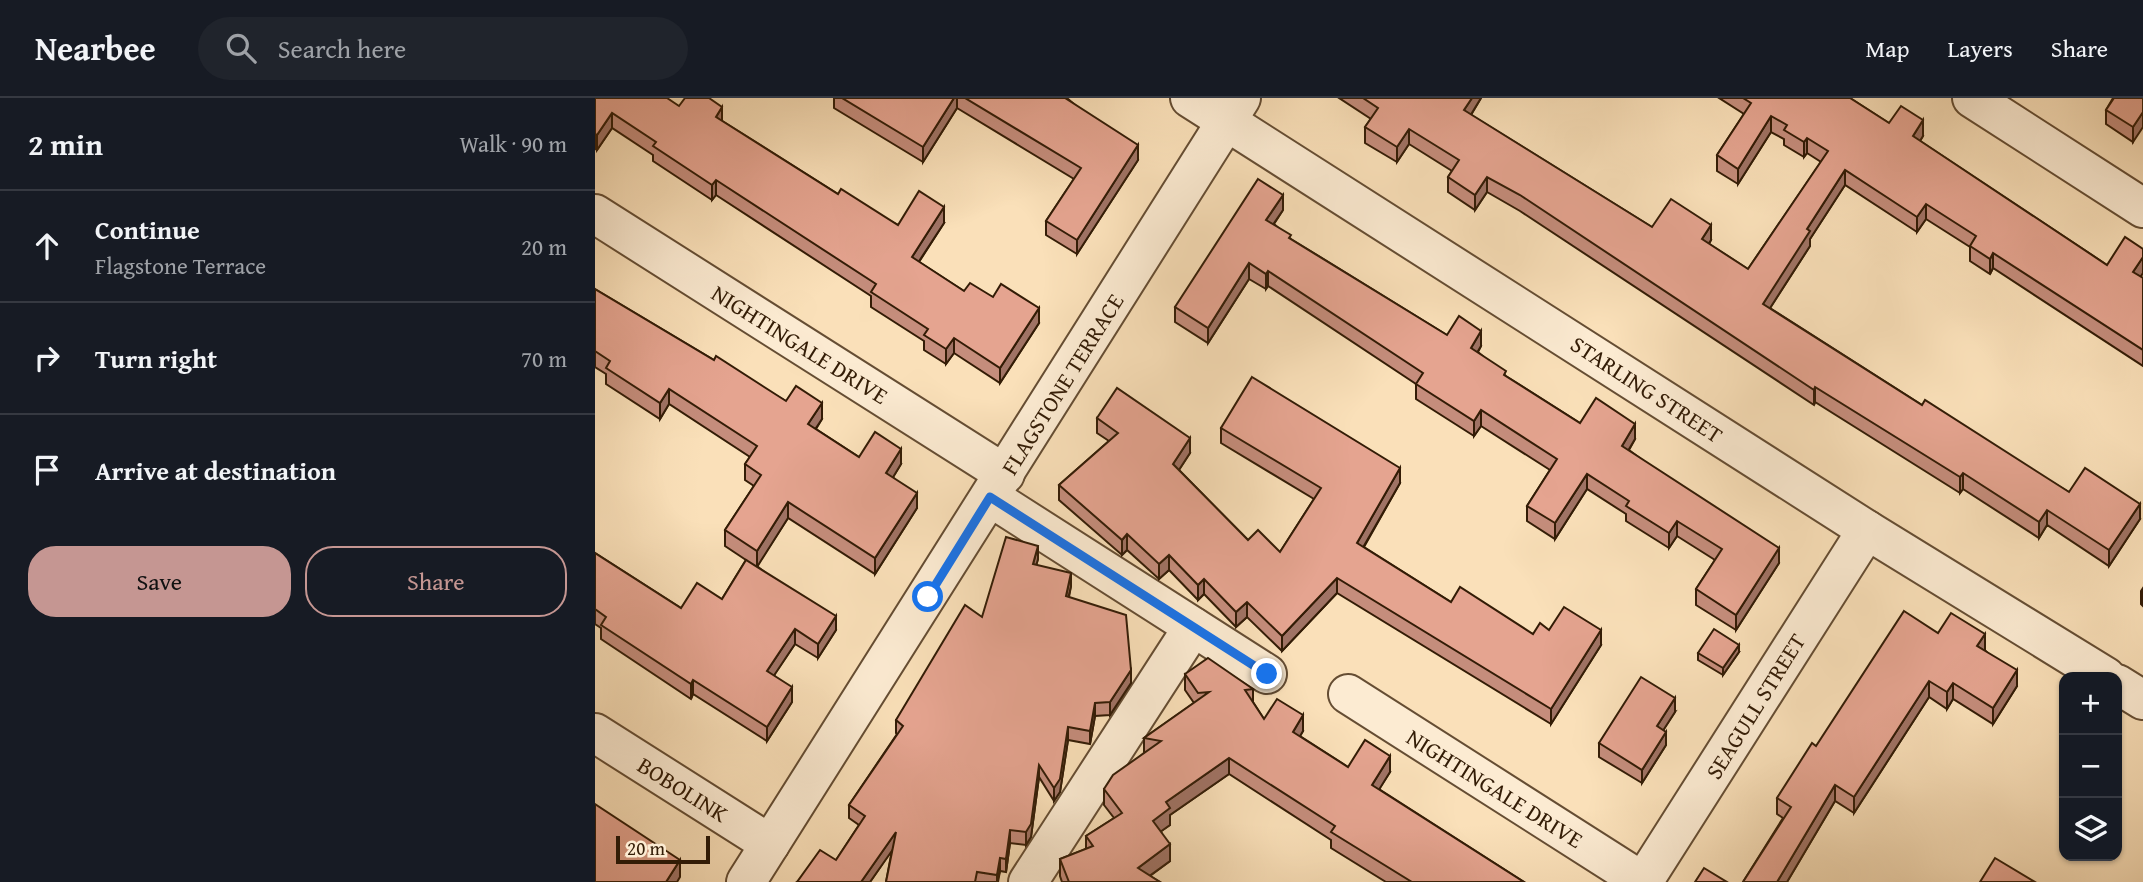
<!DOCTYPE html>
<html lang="en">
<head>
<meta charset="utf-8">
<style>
	:root { --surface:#171b24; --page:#20242c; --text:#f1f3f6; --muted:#9ea1a6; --line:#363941; --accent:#c59692 }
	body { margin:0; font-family:"Gentium Book Plus",serif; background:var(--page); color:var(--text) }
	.controls { position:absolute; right:21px; bottom:21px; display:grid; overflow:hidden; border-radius:14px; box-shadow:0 2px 5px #0004 }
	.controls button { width:63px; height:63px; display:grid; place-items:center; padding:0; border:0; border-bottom:2px solid var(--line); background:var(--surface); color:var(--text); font:35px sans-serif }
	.scale { position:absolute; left:21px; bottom:18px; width:94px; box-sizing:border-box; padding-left:7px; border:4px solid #331c06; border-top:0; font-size:19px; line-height:24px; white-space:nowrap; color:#331c06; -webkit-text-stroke:5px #fcebd2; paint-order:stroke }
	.stop { position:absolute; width:21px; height:21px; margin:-16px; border:5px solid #1a73e8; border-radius:50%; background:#fff }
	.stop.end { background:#1a73e8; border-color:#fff; box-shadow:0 2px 7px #0008 }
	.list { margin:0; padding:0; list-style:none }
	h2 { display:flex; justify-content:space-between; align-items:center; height:91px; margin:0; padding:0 28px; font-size:30px }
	h2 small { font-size:23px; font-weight:400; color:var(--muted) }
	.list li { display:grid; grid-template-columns:46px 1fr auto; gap:21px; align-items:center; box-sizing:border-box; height:112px; padding:0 28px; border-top:2px solid var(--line) }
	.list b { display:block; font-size:26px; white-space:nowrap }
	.list p { margin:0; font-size:23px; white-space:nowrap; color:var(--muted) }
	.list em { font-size:23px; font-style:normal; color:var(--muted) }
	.actions { display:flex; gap:14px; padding:21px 28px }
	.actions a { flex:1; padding:16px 0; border:2px solid var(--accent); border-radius:28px; text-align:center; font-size:24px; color:var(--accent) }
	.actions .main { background:var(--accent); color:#111 }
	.icon { flex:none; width:38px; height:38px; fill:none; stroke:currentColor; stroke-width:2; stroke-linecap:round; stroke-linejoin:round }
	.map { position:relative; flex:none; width:1548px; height:784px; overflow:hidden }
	header { display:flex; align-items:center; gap:42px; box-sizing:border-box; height:98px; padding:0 35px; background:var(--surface); border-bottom:2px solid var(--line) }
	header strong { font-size:33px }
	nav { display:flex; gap:38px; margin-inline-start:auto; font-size:24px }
	.search { width:490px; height:63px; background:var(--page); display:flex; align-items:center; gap:18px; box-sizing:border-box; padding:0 24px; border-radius:38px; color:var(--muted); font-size:26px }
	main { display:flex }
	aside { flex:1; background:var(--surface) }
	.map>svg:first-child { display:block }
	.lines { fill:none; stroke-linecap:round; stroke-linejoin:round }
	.minor-casing { stroke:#654d33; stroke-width:42 }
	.minor { stroke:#fcebd2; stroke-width:38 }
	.wall { fill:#c58d7c; stroke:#331c06; stroke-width:2 }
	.shaded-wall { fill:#a07365; stroke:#331c06; stroke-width:2 }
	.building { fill:#e5a490; stroke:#331c06; stroke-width:2 }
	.route { stroke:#1a73e8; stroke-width:9 }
	.labels { text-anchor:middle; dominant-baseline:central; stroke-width:5; stroke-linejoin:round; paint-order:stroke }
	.street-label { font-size:23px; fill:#331c06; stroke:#fcebd2 }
</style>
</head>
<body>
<header>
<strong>Nearbee</strong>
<div class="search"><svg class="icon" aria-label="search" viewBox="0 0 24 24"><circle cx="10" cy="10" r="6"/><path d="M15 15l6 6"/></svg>Search here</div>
<nav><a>Map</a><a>Layers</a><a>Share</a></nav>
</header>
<main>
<aside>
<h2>2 min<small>Walk · 90 m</small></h2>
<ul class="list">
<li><svg class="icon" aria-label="ahead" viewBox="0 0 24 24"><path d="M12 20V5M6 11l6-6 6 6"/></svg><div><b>Continue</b><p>Flagstone Terrace</p></div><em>20 m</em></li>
<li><svg class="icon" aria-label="right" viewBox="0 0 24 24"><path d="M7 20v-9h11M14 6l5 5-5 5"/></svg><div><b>Turn right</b></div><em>70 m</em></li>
<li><svg class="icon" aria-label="arrive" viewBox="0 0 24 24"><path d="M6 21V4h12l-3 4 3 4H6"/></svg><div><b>Arrive at destination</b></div></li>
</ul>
<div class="actions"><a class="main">Save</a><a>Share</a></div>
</aside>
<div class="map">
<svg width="1548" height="784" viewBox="0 0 1548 784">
	<rect width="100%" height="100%" fill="#fae0b9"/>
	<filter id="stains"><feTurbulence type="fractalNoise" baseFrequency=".00286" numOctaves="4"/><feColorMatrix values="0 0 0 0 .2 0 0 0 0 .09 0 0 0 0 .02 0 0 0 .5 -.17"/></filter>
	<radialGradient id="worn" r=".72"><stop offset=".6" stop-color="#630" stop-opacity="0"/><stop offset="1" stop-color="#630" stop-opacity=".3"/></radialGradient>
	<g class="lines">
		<g class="minor-casing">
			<g id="minor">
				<polyline points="595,0 1272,432 1511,579"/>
				<polyline points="1377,0 1548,110"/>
				<polyline points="0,116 410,376"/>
				<polyline points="395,399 672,576"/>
				<polyline points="1522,586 1548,602"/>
				<polyline points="753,596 1048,784"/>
				<polyline points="0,635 175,746"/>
				<polyline points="151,784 646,0"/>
				<polyline points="433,784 598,529"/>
				<polyline points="1048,784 1272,432"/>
			</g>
		</g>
		<use href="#minor" class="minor"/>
	</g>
	<g class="wall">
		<polygon points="0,0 84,8 127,23 243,96 303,127 349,125 324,164 369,193 398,199 444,225 405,285 359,255 351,266 329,252 329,243 276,209 276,198 121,97 117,102 58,63 58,57 17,30 2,52 0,51"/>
		<polygon points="239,0 472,0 543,62 482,156 451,137 451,123 479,81 362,10 328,64 239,10"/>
		<polygon points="744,0 886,0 876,17 1057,129 1116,142 1114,146 1153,171 1226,64 1212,55 1209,59 1189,47 1189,41 1176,34 1143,86 1122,73 1122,57 1149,16 1124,0 1255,0 1294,25 1328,38 1325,43 1512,167 1548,175 1545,179 1548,180 1548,268 1398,170 1395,176 1375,163 1375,149 1331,121 1322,134 1250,87 1215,141 1215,148 1175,210 1327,307 1474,394 1545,421 1514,468 1452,427 1444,440 1368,391 1365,395 1220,304 1219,307 925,113 892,94 880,112 853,94 853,79 857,73 814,46 802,64 770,45 770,29 776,21"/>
		<polygon points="1518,0 1548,0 1538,44 1511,26 1511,12"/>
		<polygon points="688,112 679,126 696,141 852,237 886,248 883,254 911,278 985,325 1040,341 1034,352 1184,465 1141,532 1101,507 1101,491 1120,462 1082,438 1074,450 1031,423 1031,416 992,391 960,441 932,423 932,408 955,372 886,328 879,338 821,301 821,286 673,188 671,191 654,181 613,245 580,224 580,209"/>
		<polygon points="0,191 119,262 191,303 227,321 221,331 264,359 306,366 298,379 322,410 280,476 193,420 162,468 241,532 223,560 200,546 179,577 197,604 172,643 98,596 96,601 6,541 6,530 0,526 0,455 86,510 127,501 151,462 130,448 130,432 159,388 150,382 150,366 155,359 74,306 65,321 11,286 11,276 0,269"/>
		<polygon points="502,320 595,355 584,372 653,442 685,454 719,401 626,345 626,330 805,385 769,449 856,504 938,536 954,532 1006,547 956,626 742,495 687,553 652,519 641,529 609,496 603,502 574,472 564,481 532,452 527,457 464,402 464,387 514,343 502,335"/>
		<polygon points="443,461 441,467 476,488 474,499 536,585 515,617 500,618 495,646 473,642 465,694 459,703 444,679 436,739 431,747 415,745 411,774 405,773 403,784 291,784 297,752 275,784 202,784 241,762 264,727 254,720 254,707 302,636 301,635 301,622 387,519"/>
		<polygon points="1548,490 1548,508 1546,506 1546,493"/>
		<polygon points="1343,535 1390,552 1422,588 1398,626 1358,601 1352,611 1334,599 1259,715 1240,703 1192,784 1148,784 1188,720 1182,716 1182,700 1221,648"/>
		<polygon points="1144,554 1128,577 1103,562 1103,555"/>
		<polygon points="590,576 658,591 658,604 669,621 708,633 705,638 753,669 795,674 784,691 929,784 791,784 736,750 736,742 634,676 575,717 575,727 566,733 575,763 555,778 565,784 467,784 465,778 465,761 491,751 491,738 519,720 509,707 509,691 549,655 549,640 599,605 590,592"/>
		<polygon points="1080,614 1068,632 1071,647 1047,685 1004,659 1004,645"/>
	</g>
	<g class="shaded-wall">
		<polygon points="359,0 362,0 362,10 328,64 328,49"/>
		<polygon points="877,0 886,0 869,28 869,12"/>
		<polygon points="127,9 127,24 121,19"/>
		<polygon points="1548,14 1548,29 1538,44 1538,29"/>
		<polygon points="17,15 17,30 2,52 2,37"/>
		<polygon points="1176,18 1176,34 1143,86 1143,71"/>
		<polygon points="1328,22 1328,38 1318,54 1318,38"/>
		<polygon points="814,31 814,46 802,64 802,49"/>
		<polygon points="1212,40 1212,55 1209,59 1209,44"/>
		<polygon points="543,47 543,62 482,156 482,142"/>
		<polygon points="1250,72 1250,87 1215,141 1215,148 1168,221 1168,206 1212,131"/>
		<polygon points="892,79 892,94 880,112 880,97"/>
		<polygon points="121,82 121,97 117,102 117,87"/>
		<polygon points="688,97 688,112 671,137 671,122"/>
		<polygon points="1331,106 1331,121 1322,134 1322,119"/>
		<polygon points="349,109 349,125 317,174 317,159"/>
		<polygon points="1116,127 1116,142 1107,156 1107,141"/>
		<polygon points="1398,155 1398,170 1395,176 1395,161"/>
		<polygon points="1548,159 1548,175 1538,190 1538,174"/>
		<polygon points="654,165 654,181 613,245 613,230"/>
		<polygon points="673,173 673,188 671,191 671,176"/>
		<polygon points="444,210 444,225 405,285 405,270"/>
		<polygon points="886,233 886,248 876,265 876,250"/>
		<polygon points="359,240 359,255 351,266 351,251"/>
		<polygon points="1220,289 1220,304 1219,307 1219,292"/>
		<polygon points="74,291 74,306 65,321 65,305"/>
		<polygon points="227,305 227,321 213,342 213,326"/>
		<polygon points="886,312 886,328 879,338 879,323"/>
		<polygon points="1040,326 1040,341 1027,363 1027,348"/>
		<polygon points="595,340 595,355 578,381 578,366"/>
		<polygon points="306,351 306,366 291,391 291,375"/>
		<polygon points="805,370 805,385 762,460 762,445"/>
		<polygon points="1368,375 1368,391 1365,395 1365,379"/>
		<polygon points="992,376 992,391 960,441 960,425"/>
		<polygon points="322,395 322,410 280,476 280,460"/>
		<polygon points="193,404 193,420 162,469 162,453"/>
		<polygon points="1545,406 1545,421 1514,468 1514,452"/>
		<polygon points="1452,412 1452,427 1444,440 1444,424"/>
		<polygon points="1082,423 1082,438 1074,450 1074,435"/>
		<polygon points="532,436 532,452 527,457 527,442"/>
		<polygon points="443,448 443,461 438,479 438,466"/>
		<polygon points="1184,450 1184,465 1141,532 1141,517"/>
		<polygon points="574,457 574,472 564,481 564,466"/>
		<polygon points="476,475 476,488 471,510 471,498"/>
		<polygon points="742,480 742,495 687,553 687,538"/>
		<polygon points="609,481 609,496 603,502 603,487"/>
		<polygon points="652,504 652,519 641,529 641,514"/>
		<polygon points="241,518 241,532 223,560 223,546"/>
		<polygon points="200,531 200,546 172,588 172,573"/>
		<polygon points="1006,532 1006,547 956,626 956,611"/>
		<polygon points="1390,536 1390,553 1382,548"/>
		<polygon points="1144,547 1144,554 1128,577 1128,570"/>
		<polygon points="536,572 536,585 515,617 515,604"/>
		<polygon points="1422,572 1422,588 1398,626 1398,610"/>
		<polygon points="98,582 98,596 96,601 96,586"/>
		<polygon points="1334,583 1334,599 1259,715 1259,699"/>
		<polygon points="1358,585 1358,601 1352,611 1352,594"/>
		<polygon points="197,589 197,604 172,643 172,629"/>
		<polygon points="1080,600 1080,614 1062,642 1062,628"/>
		<polygon points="500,605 500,618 495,646 495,633"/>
		<polygon points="708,617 708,633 698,650 698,634"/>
		<polygon points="473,629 473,642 465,694 459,703 459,690"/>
		<polygon points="1071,634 1071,647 1047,685 1047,672"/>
		<polygon points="795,658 795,674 777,703 777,687"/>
		<polygon points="634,660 634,676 575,717 575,727 558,739 558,723 571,704"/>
		<polygon points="444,667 444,679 436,739 431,747 431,734"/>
		<polygon points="1240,687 1240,703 1192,784 1182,784"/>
		<polygon points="415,732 415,745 411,774 411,761"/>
		<polygon points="301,734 301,747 275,784 266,784"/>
		<polygon points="575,746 575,763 546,784 543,770"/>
		<polygon points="405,760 405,773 402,784 402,777"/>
		<polygon points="85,762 85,779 82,784 71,784"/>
	</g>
	<g class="building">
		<polygon points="0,0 72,0 84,8 90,0 114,0 127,9 121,19 243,96 246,91 303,127 324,93 349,109 317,159 369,193 375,185 398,199 406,186 444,210 405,270 359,240 351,251 329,237 333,231 276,194 281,186 121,82 117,87 58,48 61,44 17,15 2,37 0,36"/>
		<polygon points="247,0 359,0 328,49"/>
		<polygon points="370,0 470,0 543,47 482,142 451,123 486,70"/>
		<polygon points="768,0 877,0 869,12 1057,129 1076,101 1116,127 1107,141 1153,171 1233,53 1212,40 1209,44 1189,32 1192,27 1176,18 1143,71 1122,57 1156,5 1148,0 1255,0 1294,25 1306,8 1328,22 1318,38 1512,167 1530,139 1548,151 1548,159 1538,174 1548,180 1548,252 1398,155 1395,161 1375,148 1381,138 1331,106 1322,119 1250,72 1212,131 1215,133 1168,206 1327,307 1330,302 1474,394 1490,370 1545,406 1514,452 1452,412 1444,424 1368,375 1365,379 1220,289 1219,292 925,97 892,79 880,97 853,79 864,62 814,31 802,49 770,29 783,10"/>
		<polygon points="1519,0 1548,0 1548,14 1538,29 1511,12"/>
		<polygon points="663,81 688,97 671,122 696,137 694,140 852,237 864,218 886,233 876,250 911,273 909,277 985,325 1001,300 1040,326 1027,348 1184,450 1141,517 1101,491 1127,451 1082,423 1074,435 1031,408 1034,403 992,376 960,425 932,408 962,361 886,312 879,323 821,286 828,275 673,173 671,176 654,165 613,230 580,209"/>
		<polygon points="0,191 119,262 121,258 191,303 201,288 227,305 213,326 264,359 280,334 306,351 291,375 322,395 280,460 193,404 162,453 130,432 166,377 150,366 162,348 74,291 65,305 11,270 15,263 0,253"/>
		<polygon points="657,279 805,370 762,445 856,504 865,489 938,536 945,525 954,532 969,509 1006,532 956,611 742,480 687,538 652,504 641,514 609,481 603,487 574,457 564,466 532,436 527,442 464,387 523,335 502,320 522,290 595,340 578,366 653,442 663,432 685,454 726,390 626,330"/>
		<polygon points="411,439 443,448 438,466 476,475 471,498 531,517 536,572 515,604 500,605 495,633 473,629 465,681 459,690 444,667 436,726 431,734 415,732 411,761 405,760 402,777 382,774 380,784 291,784 301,734 266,784 202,784 225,752 241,762 270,718 254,707 308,628 301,622 370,507 387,519"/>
		<polygon points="0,455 86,510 102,485 127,501 151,462 241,518 223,546 200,531 172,573 197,589 172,629 98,582 96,586 6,527 11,519 0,511"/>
		<polygon points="1309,513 1343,535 1356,515 1390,536 1382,548 1422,572 1398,610 1358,585 1352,594 1334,583 1259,699 1240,687 1182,784 1148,784 1196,709 1182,700 1217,645 1221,648"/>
		<polygon points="1119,531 1144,547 1128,570 1103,555"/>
		<polygon points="613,560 658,591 650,592 669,621 682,601 708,617 698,634 753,669 770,642 795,658 777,687 929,784 817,784 736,734 740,728 634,660 571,704 575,710 558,723 575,746 543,770 565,784 474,784 465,761 498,748 491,738 527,715 509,691 518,677 566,643 549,640 614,594 603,595 590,576"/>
		<polygon points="1046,579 1080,600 1062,628 1071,634 1047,672 1004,645"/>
		<polygon points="0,706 85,762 71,784 0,784"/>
		<polygon points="1400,760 1440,784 1385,784"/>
		<polygon points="1109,770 1132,784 1100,784"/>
	</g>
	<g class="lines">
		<polyline class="route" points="333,499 395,399 672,576"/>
	</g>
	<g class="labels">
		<g class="street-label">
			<text transform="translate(205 246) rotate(32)">NIGHTINGALE DRIVE</text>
			<text transform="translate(467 286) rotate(-58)">FLAGSTONE TERRACE</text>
			<text transform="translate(1052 291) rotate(33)">STARLING STREET</text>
			<text transform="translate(1160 608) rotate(-58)">SEAGULL STREET</text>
			<text transform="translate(900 690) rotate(32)">NIGHTINGALE DRIVE</text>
			<text transform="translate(88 691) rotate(32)">BOBOLINK</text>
		</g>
	</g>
	<rect width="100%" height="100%" filter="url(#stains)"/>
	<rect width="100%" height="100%" fill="url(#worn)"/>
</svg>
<div class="controls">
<button>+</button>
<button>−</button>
<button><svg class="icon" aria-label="layers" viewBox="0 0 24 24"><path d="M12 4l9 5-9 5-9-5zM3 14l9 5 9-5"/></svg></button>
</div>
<div class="scale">20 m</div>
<div class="stop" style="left:333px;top:499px"></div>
<div class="stop end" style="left:672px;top:576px"></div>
</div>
</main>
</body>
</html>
